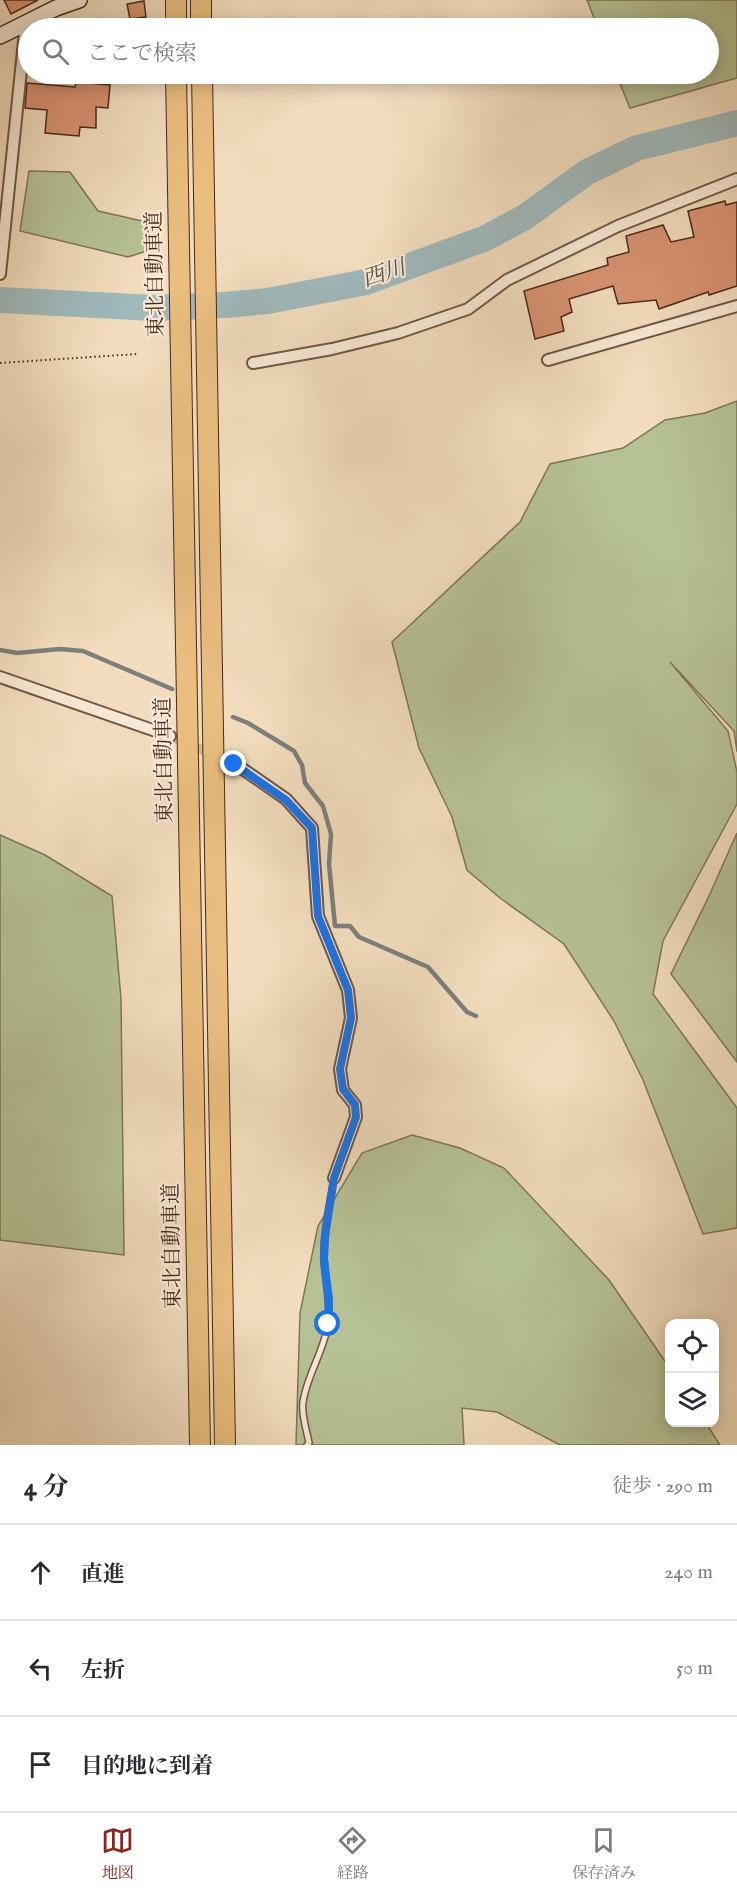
<!DOCTYPE html>
<html lang="ja">
<head>
<meta charset="utf-8">
<style>
	:root { --surface:#fff; --page:#f7f7f7; --text:#2b2b33; --muted:#7c7c81; --line:#e1e1e2; --accent:#8f2418 }
	body { margin:0; font-family:"IM FELL English","Noto Serif JP",serif; background:var(--page); color:var(--text) }
	.controls { position:absolute; right:18px; bottom:18px; display:grid; overflow:hidden; border-radius:12px; box-shadow:0 3px 15px #0003 }
	.controls button { width:54px; height:54px; display:grid; place-items:center; padding:0; border:0; border-bottom:2px solid var(--line); background:var(--surface); color:var(--text); font:30px sans-serif }
	.stop { position:absolute; width:18px; height:18px; margin:-14px; border:4px solid #1a73e8; border-radius:50%; background:#fff }
	.stop.end { background:#1a73e8; border-color:#fff; box-shadow:0 2px 6px #0008 }
	.list { margin:0; padding:0; list-style:none }
	h2 { display:flex; justify-content:space-between; align-items:center; height:78px; margin:0; padding:0 24px; font-size:26px }
	h2 small { font-size:20px; font-weight:400; color:var(--muted) }
	.list li { display:grid; grid-template-columns:39px 1fr auto; gap:18px; align-items:center; box-sizing:border-box; height:96px; padding:0 24px; border-top:2px solid var(--line) }
	.list b { display:block; font-size:22px; white-space:nowrap }
	.list em { font-size:20px; font-style:normal; color:var(--muted) }
	.icon { flex:none; width:33px; height:33px; fill:none; stroke:currentColor; stroke-width:2; stroke-linecap:round; stroke-linejoin:round }
	.map { position:relative; flex:none; width:737px; height:1445px; overflow:hidden }
	.search { position:absolute; background:var(--surface); box-shadow:0 3px 15px #0003; left:18px; right:18px; top:18px; height:66px; display:flex; align-items:center; gap:15px; box-sizing:border-box; padding:0 21px; border-radius:33px; color:var(--muted); font-size:22px }
	.sheet { height:366px; background:var(--surface) }
	nav { display:flex; justify-content:space-around; align-items:center; box-sizing:border-box; height:84px; border-top:2px solid var(--line); background:var(--surface); font-size:16px; color:var(--muted) }
	nav a { display:grid; justify-items:center; gap:3px }
	nav .on { color:var(--accent) }
	.map>svg:first-child { display:block }
	.green { fill:#b6c295; stroke:#7e7658; stroke-width:1.5 }
	.lines { fill:none; stroke-linecap:round; stroke-linejoin:round }
	.stream { stroke:#7b807c; stroke-width:4.5 }
	.river { stroke:#9fb9bc; stroke-width:26 }
	.building { fill:#d89271; stroke:#462a1b; stroke-width:1.5 }
	.minor-tunnel { stroke:#d0b99d; stroke-width:10; stroke-dasharray:10 5; stroke-linecap:butt }
	.service-casing { stroke:#715744; stroke-width:8 }
	.minor-casing { stroke:#715744; stroke-width:14 }
	.secondary-casing { stroke:#462a1b; stroke-width:18 }
	.motorway-casing { stroke:#462a1b; stroke-width:22 }
	.path { stroke:#462a1b; stroke-width:2; stroke-dasharray:1.5 3; stroke-linecap:butt }
	.service { stroke:#f7e9d5; stroke-width:5 }
	.minor { stroke:#f7e9d5; stroke-width:10 }
	.secondary { stroke:#f7e9d5; stroke-width:15 }
	.motorway { stroke:#e9be7f; stroke-width:20 }
	.route { stroke:#1a73e8; stroke-width:8 }
	.labels { text-anchor:middle; dominant-baseline:central; stroke-width:4.5; stroke-linejoin:round; paint-order:stroke }
	.street-label { font-size:21px; fill:#462a1b; stroke:#f7e9d5 }
	.water-label { font-size:22px; font-style:italic; fill:#5c4e43; stroke:#f7e9d5 }
</style>
</head>
<body>
<div class="map">
<svg width="737" height="1445" viewBox="0 0 737 1445">
	<rect width="100%" height="100%" fill="#f2ddbe"/>
	<filter id="stains"><feTurbulence type="fractalNoise" baseFrequency=".00333" numOctaves="4"/><feColorMatrix values="0 0 0 0 .2 0 0 0 0 .09 0 0 0 0 .02 0 0 0 .5 -.17"/></filter>
	<radialGradient id="worn" r=".72"><stop offset=".6" stop-color="#630" stop-opacity="0"/><stop offset="1" stop-color="#630" stop-opacity=".3"/></radialGradient>
	<g class="green">
		<polygon points="587,0 737,0 737,78 630,108 616,74 708,74 708,28 598,28"/>
		<polygon points="29,171 70,172 98,211 147,222 150,250 128,257 20,231"/>
		<polygon points="737,401 737,752 734,731 670,662 728,731 737,772 737,804 663,941 653,994 737,1108 737,1228 703,1234 643,1080 614,1021 564,944 500,898 467,870 452,817 419,748 392,642 520,522 550,464 623,448 665,420 705,413"/>
		<polygon points="737,833 737,1062 671,974 709,896"/>
		<polygon points="0,835 45,855 112,896 121,999 124,1255 0,1240"/>
		<polygon points="412,1135 460,1148 504,1168 609,1280 669,1367 670,1422 706,1423 720,1445 560,1445 497,1412 462,1408 464,1445 296,1445 300,1313 318,1226 362,1153"/>
	</g>
	<g class="lines">
		<g class="stream">
			<polyline points="0,650 17,653 60,649 83,651 172,689"/>
			<polyline points="233,717 248,723 294,751 302,765 305,783 323,806 331,834 329,864 335,926 350,926 359,937 428,967 467,1012 476,1016"/>
		</g>
		<polyline class="river" points="0,300 154,308 225,305 268,301 366,282 486,238 525,217 587,172 637,148 737,123"/>
	</g>
	<g class="building">
		<polygon points="4,0 38,0 11,14"/>
		<polygon points="144,1 146,17 130,19 127,4"/>
		<polygon points="76,82 110,85 108,108 96,107 96,128 80,127 79,136 45,133 47,110 25,108 27,83 75,87"/>
		<polygon points="725,201 726,205 737,202 737,286 709,295 708,292 659,309 656,300 618,304 613,286 569,299 572,312 561,317 564,331 535,339 524,291 608,265 607,258 629,252 626,236 663,225 671,242 694,237 688,211"/>
	</g>
	<g class="lines">
		<polyline class="minor-tunnel" points="170,736 234,763"/>
		<g class="service-casing">
			<path id="service" d="M 307,1445 L 309,1443 C 307,1431 301,1415 303,1402 C 307,1375 324,1351 328,1324 C 331,1302 325,1281 324,1260 C 323,1233 330,1204 334,1178"/>
		</g>
		<g class="minor-casing">
			<g id="minor">
				<polyline points="0,274 26,22"/>
				<polyline points="548,360 737,306"/>
				<polyline points="253,363 332,349 398,333 468,309 507,280 618,226 737,179"/>
				<polyline points="0,677 170,736"/>
				<polyline points="234,763 286,799 312,828 318,916 348,990 351,1018 340,1069 343,1090 355,1105 356,1117 334,1178"/>
			</g>
		</g>
		<g class="secondary-casing">
			<polyline id="secondary" points="0,36 56,8 79,0"/>
		</g>
		<g class="motorway-casing">
			<g id="motorway">
				<polyline points="176,0 176,28"/>
				<polyline points="201,0 201,28"/>
				<polyline points="176,74 200,1445"/>
				<polyline points="202,74 225,1445"/>
			</g>
		</g>
		<polyline class="path" points="0,363 137,354"/>
		<use href="#service" class="service"/>
		<use href="#minor" class="minor"/>
		<use href="#secondary" class="secondary"/>
		<use href="#motorway" class="motorway"/>
	</g>
	<g class="lines">
		<polyline class="route" points="234,764 286,800 312,828 318,916 348,990 351,1018 340,1069 343,1089 355,1105 356,1117 334,1178 325,1236 324,1259 329,1300 328,1324"/>
	</g>
	<g class="labels">
		<g class="street-label">
			<text transform="translate(156 274) rotate(-91)">東北自動車道</text>
			<text transform="translate(165 760) rotate(-91)">東北自動車道</text>
			<text transform="translate(173 1246) rotate(-91)">東北自動車道</text>
		</g>
		<g class="water-label">
			<text transform="translate(384 274) rotate(-18)">西川</text>
		</g>
	</g>
	<rect width="100%" height="100%" filter="url(#stains)"/>
	<rect width="100%" height="100%" fill="url(#worn)"/>
</svg>
<div class="controls">
<button><svg class="icon" aria-label="locate" viewBox="0 0 24 24"><circle cx="12" cy="12" r="6"/><path d="M12 2v4M12 18v4M2 12h4M18 12h4"/></svg></button>
<button><svg class="icon" aria-label="layers" viewBox="0 0 24 24"><path d="M12 4l9 5-9 5-9-5zM3 14l9 5 9-5"/></svg></button>
</div>
<div class="stop" style="left:328px;top:1324px"></div>
<div class="stop end" style="left:234px;top:764px"></div>
<div class="search"><svg class="icon" aria-label="search" viewBox="0 0 24 24"><circle cx="10" cy="10" r="6"/><path d="M15 15l6 6"/></svg>ここで検索</div>
</div>
<section class="sheet">
<h2>4 分<small>徒歩 · 290 m</small></h2>
<ul class="list">
<li><svg class="icon" aria-label="ahead" viewBox="0 0 24 24"><path d="M12 20V5M6 11l6-6 6 6"/></svg><div><b>直進</b></div><em>240 m</em></li>
<li><svg class="icon" aria-label="left" viewBox="0 0 24 24"><path d="M17 20v-9H6M10 6l-5 5 5 5"/></svg><div><b>左折</b></div><em>50 m</em></li>
<li><svg class="icon" aria-label="arrive" viewBox="0 0 24 24"><path d="M6 21V4h12l-3 4 3 4H6"/></svg><div><b>目的地に到着</b></div></li>
</ul>
</section>
<nav>
<a class="on"><svg class="icon" aria-label="map" viewBox="0 0 24 24"><path d="M3 6l6-2 6 2 6-2v14l-6 2-6-2-6 2zM9 4v14M15 6v14"/></svg>地図</a>
<a><svg class="icon" aria-label="directions" viewBox="0 0 24 24"><path d="M12 3l9 9-9 9-9-9zM9 14v-3h6M13 9l2 2-2 2"/></svg>経路</a>
<a><svg class="icon" aria-label="saved" viewBox="0 0 24 24"><path d="M7 4h10v16l-5-4-5 4z"/></svg>保存済み</a>
</nav>
</body>
</html>
